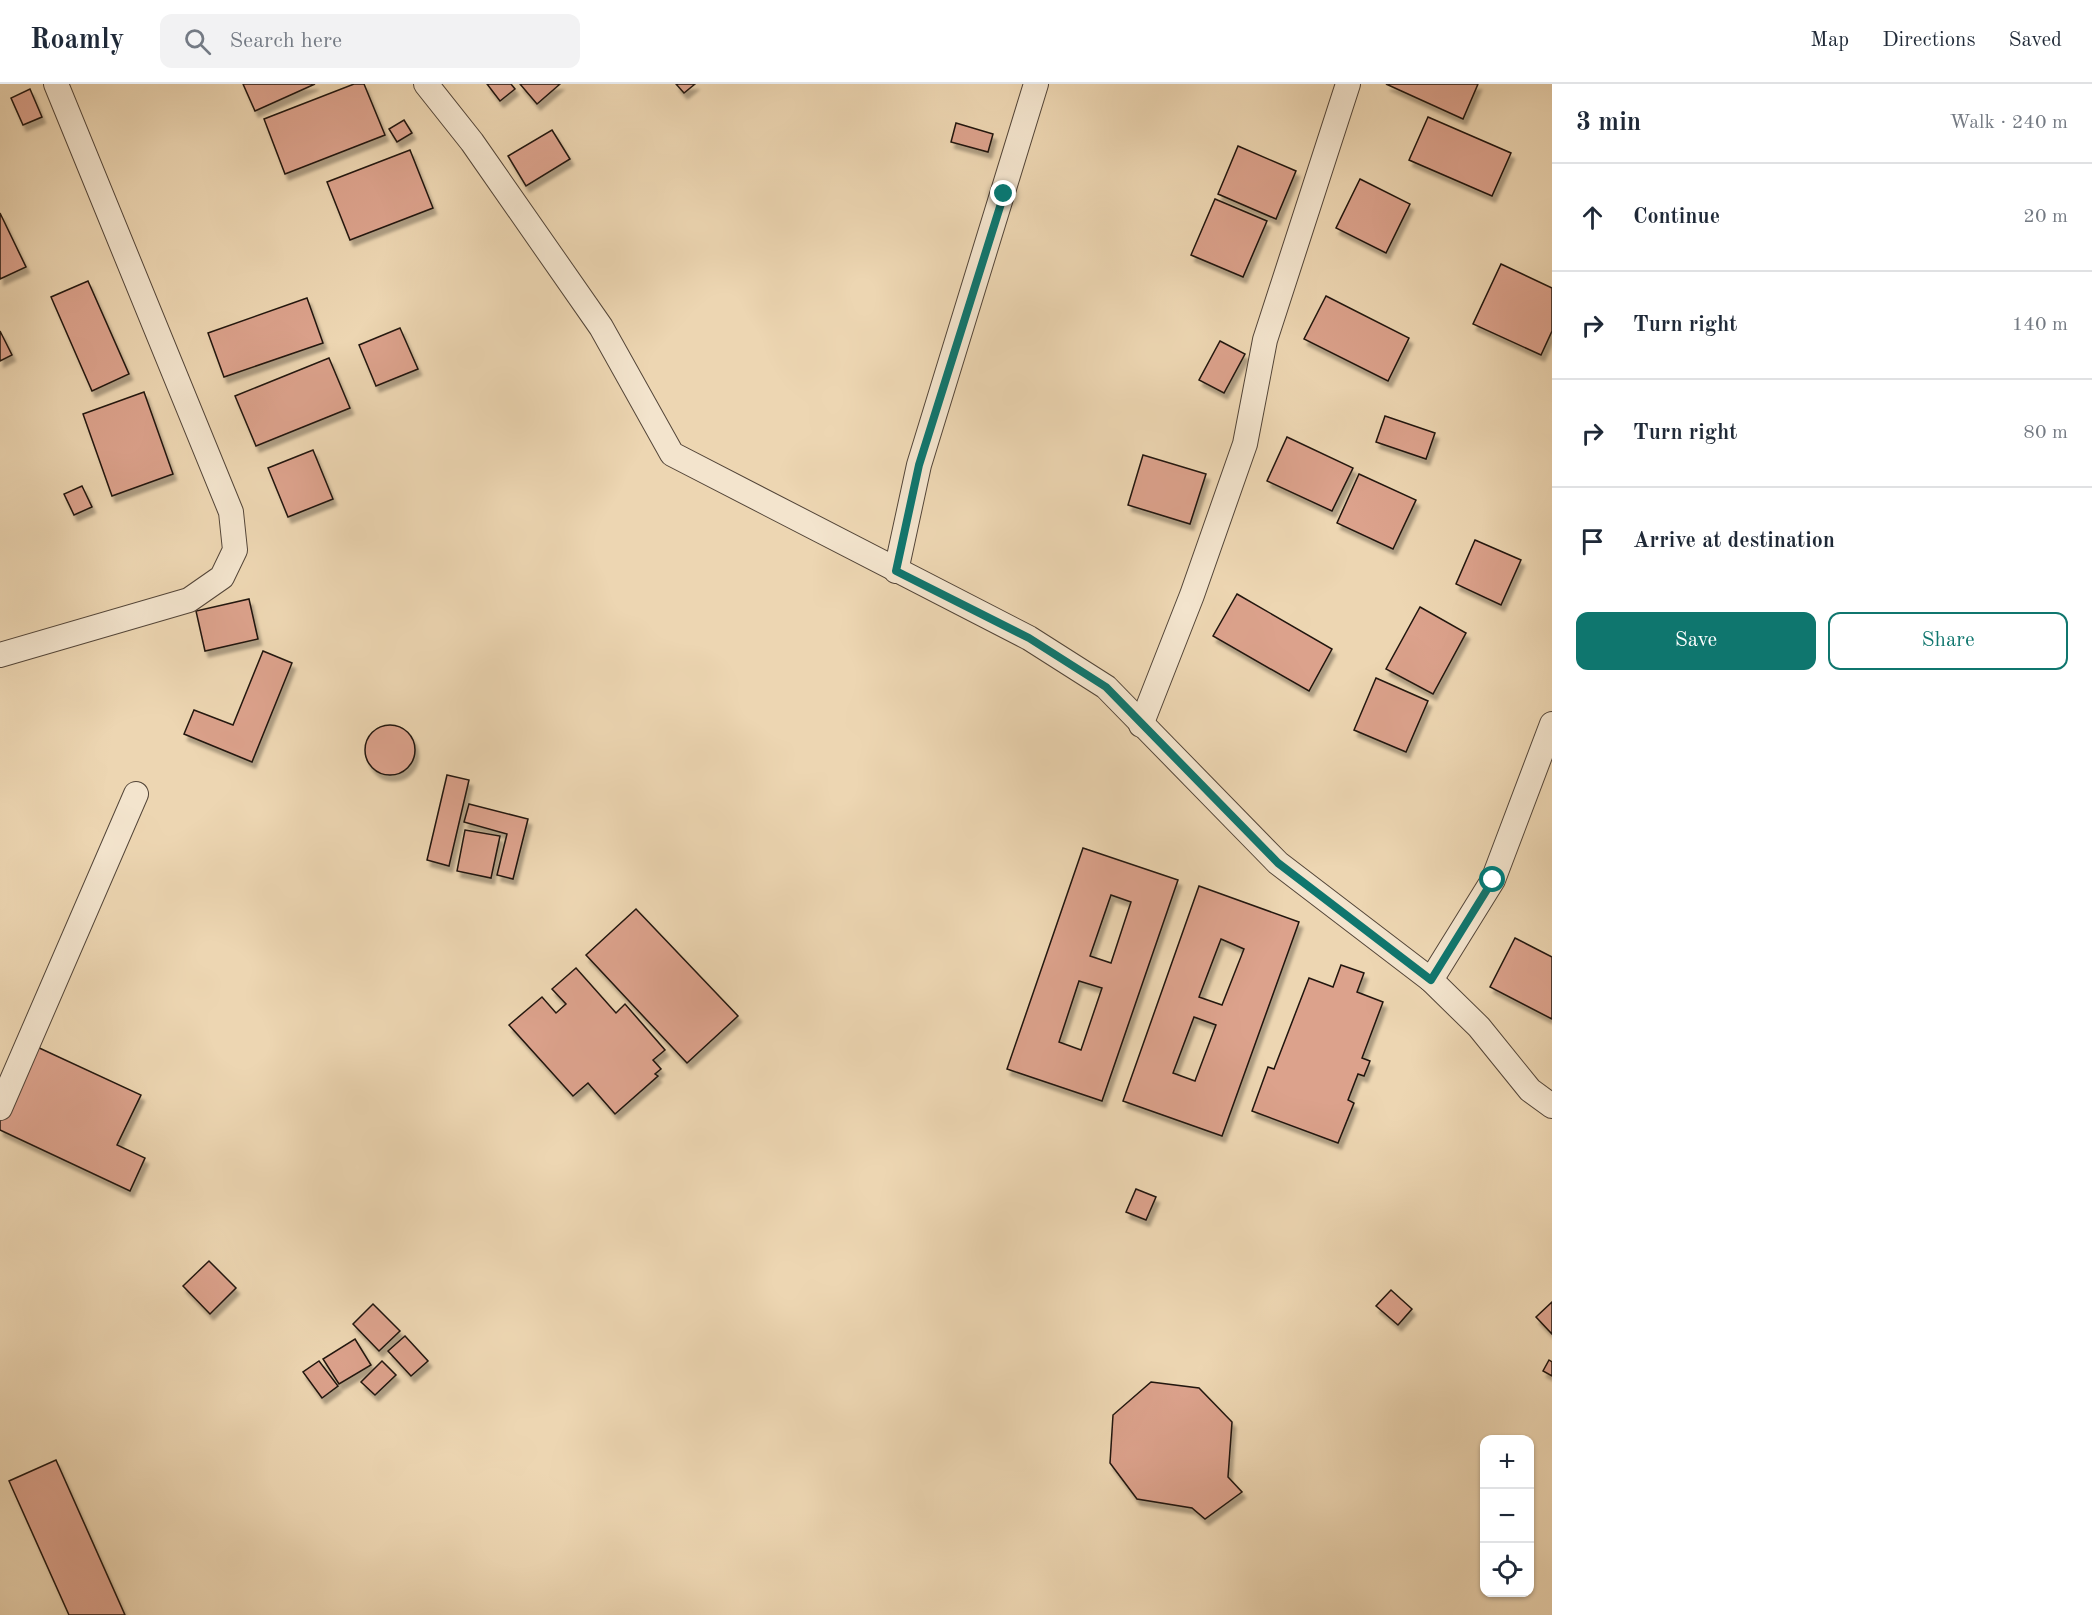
<!DOCTYPE html>
<html lang="en">
<head>
<meta charset="utf-8">
<style>
	:root { --surface:#fff; --page:#f2f2f3; --text:#1f2937; --muted:#747a83; --line:#e0e1e3; --accent:#0f766e }
	body { margin:0; font-family:"Old Standard TT",serif; background:var(--page); color:var(--text) }
	.controls { position:absolute; right:18px; bottom:18px; display:grid; overflow:hidden; border-radius:12px; box-shadow:0 2px 4px #0004 }
	.controls button { width:54px; height:54px; display:grid; place-items:center; padding:0; border:0; border-bottom:2px solid var(--line); background:var(--surface); color:var(--text); font:30px sans-serif }
	.stop { position:absolute; width:18px; height:18px; margin:-14px; border:4px solid #0f766e; border-radius:50%; background:#fff }
	.stop.end { background:#0f766e; border-color:#fff; box-shadow:0 2px 6px #0008 }
	.list { margin:0; padding:0; list-style:none }
	h2 { display:flex; justify-content:space-between; align-items:center; height:78px; margin:0; padding:0 24px; font-size:26px }
	h2 small { font-size:20px; font-weight:400; color:var(--muted) }
	.list li { display:grid; grid-template-columns:39px 1fr auto; gap:18px; align-items:center; box-sizing:border-box; height:108px; padding:0 24px; border-top:2px solid var(--line) }
	.list b { display:block; font-size:22px; white-space:nowrap }
	.list em { font-size:20px; font-style:normal; color:var(--muted) }
	.actions { display:flex; gap:12px; padding:18px 24px }
	.actions a { flex:1; padding:14px 0; border:2px solid var(--accent); border-radius:12px; text-align:center; font-size:21px; color:var(--accent) }
	.actions .main { background:var(--accent); color:#fff }
	.icon { flex:none; width:33px; height:33px; fill:none; stroke:currentColor; stroke-width:2; stroke-linecap:round; stroke-linejoin:round }
	.map { position:relative; flex:none; width:1552px; height:1531px; overflow:hidden }
	header { display:flex; align-items:center; gap:36px; box-sizing:border-box; height:84px; padding:0 30px; background:var(--surface); border-bottom:2px solid var(--line) }
	header strong { font-size:28px }
	nav { display:flex; gap:33px; margin-inline-start:auto; font-size:21px }
	.search { width:420px; height:54px; background:var(--page); display:flex; align-items:center; gap:15px; box-sizing:border-box; padding:0 21px; border-radius:12px; color:var(--muted); font-size:22px }
	main { display:flex }
	aside { flex:1; background:var(--surface) }
	.map>svg:first-child { display:block }
	.building { fill:#dca28c; stroke:#20150f; stroke-width:1.5; fill-rule:evenodd; filter:url(#shadow) }
	.lines { fill:none; stroke-linecap:round; stroke-linejoin:round }
	.street-casing { stroke:#534538; stroke-width:26 }
	.street { stroke:#f3e4cd; stroke-width:24 }
	.route { stroke:#0f766e; stroke-width:8 }
</style>
</head>
<body>
<header>
<strong>Roamly</strong>
<div class="search"><svg class="icon" aria-label="search" viewBox="0 0 24 24"><circle cx="10" cy="10" r="6"/><path d="M15 15l6 6"/></svg>Search here</div>
<nav><a>Map</a><a>Directions</a><a>Saved</a></nav>
</header>
<main>
<div class="map">
<svg width="1552" height="1531" viewBox="0 0 1552 1531">
	<defs>
		<filter id="shadow"><feDropShadow dx="3.5" dy="6" stdDeviation="1.5" flood-color="#0004"/></filter>
	</defs>
	<rect width="100%" height="100%" fill="#edd6b2"/>
	<filter id="stains"><feTurbulence type="fractalNoise" baseFrequency=".00333" numOctaves="4"/><feColorMatrix values="0 0 0 0 .2 0 0 0 0 .09 0 0 0 0 .02 0 0 0 .5 -.17"/></filter>
	<radialGradient id="worn" r=".72"><stop offset=".6" stop-color="#630" stop-opacity="0"/><stop offset="1" stop-color="#630" stop-opacity=".3"/></radialGradient>
	<g class="building">
		<polygon points="243,0 315,0 255,27"/>
		<polygon points="354,0 364,0 385,51 285,90 264,35"/>
		<polygon points="487,0 511,0 515,5 500,17"/>
		<polygon points="520,0 560,0 537,20"/>
		<polygon points="676,0 695,0 684,9"/>
		<polygon points="1386,0 1478,0 1463,35"/>
		<polygon points="30,5 42,33 23,41 11,14"/>
		<polygon points="1428,33 1511,69 1492,112 1409,76"/>
		<polygon points="404,36 412,49 397,58 389,45"/>
		<polygon points="956,39 993,50 988,68 951,58"/>
		<polygon points="552,46 570,75 526,102 508,72"/>
		<polygon points="1238,62 1296,87 1276,135 1218,110"/>
		<polygon points="410,66 433,124 350,156 327,98"/>
		<polygon points="1360,95 1410,120 1386,169 1336,144"/>
		<polygon points="1215,115 1267,137 1243,193 1191,171"/>
		<polygon points="0,129 26,183 0,195"/>
		<polygon points="1501,180 1552,204 1552,247 1541,271 1473,240"/>
		<polygon points="88,197 129,290 92,307 51,213"/>
		<polygon points="1326,212 1409,254 1388,297 1304,255"/>
		<polygon points="307,214 323,259 224,293 208,249"/>
		<polygon points="400,244 418,285 376,302 359,261"/>
		<polygon points="0,247 12,271 0,277"/>
		<polygon points="1220,257 1245,270 1224,309 1199,296"/>
		<polygon points="329,274 350,324 256,362 235,312"/>
		<polygon points="144,308 173,390 112,412 83,330"/>
		<polygon points="1385,332 1435,349 1426,375 1376,358"/>
		<polygon points="1287,353 1353,384 1332,427 1267,397"/>
		<polygon points="313,366 333,415 288,433 268,384"/>
		<polygon points="1143,371 1206,390 1190,440 1128,421"/>
		<polygon points="1359,390 1416,416 1393,465 1337,439"/>
		<polygon points="82,402 92,423 74,431 64,410"/>
		<polygon points="1475,456 1521,476 1501,521 1456,500"/>
		<polygon points="1237,510 1332,565 1309,607 1213,552"/>
		<polygon points="249,515 258,555 205,567 196,527"/>
		<polygon points="1420,523 1466,549 1433,610 1386,585"/>
		<polygon points="263,567 292,579 252,678 184,650 194,626 233,641"/>
		<polygon points="1376,594 1428,617 1406,668 1354,646"/>
		<circle cx="390" cy="666" r="25"/>
		<polygon points="447,691 469,696 449,782 427,776"/>
		<polygon points="469,720 528,735 513,795 497,791 507,750 464,738"/>
		<polygon points="465,746 500,752 491,794 457,787"/>
		<path d="M 1083,764 L 1178,796 L 1102,1017 L 1007,985 ZM 1111,811 L 1131,818 L 1111,879 L 1090,872 ZM 1079,897 L 1102,904 L 1081,966 L 1059,958 Z"/>
		<path d="M 1199,802 L 1299,838 L 1222,1052 L 1123,1017 ZM 1221,855 L 1244,865 L 1222,921 L 1199,913 ZM 1194,933 L 1216,941 L 1195,997 L 1173,989 Z"/>
		<polygon points="636,825 738,932 687,979 586,871"/>
		<polygon points="1515,854 1552,873 1552,935 1490,903"/>
		<polygon points="1341,881 1364,889 1357,908 1383,918 1362,974 1370,977 1364,992 1358,990 1348,1016 1354,1019 1338,1059 1252,1027 1268,983 1274,985 1309,894 1333,903"/>
		<polygon points="576,884 616,929 625,920 665,966 653,976 661,985 655,990 658,992 615,1030 588,999 573,1012 509,941 542,913 556,929 566,920 552,905"/>
		<polygon points="35,962 141,1011 117,1061 145,1074 130,1107 0,1046 0,1037"/>
		<polygon points="1136,1105 1156,1113 1146,1136 1126,1128"/>
		<polygon points="209,1177 236,1204 210,1230 183,1202"/>
		<polygon points="1391,1206 1412,1225 1398,1241 1376,1222"/>
		<polygon points="1552,1218 1552,1250 1536,1233"/>
		<polygon points="373,1220 400,1247 379,1267 353,1240"/>
		<polygon points="405,1252 428,1277 411,1292 388,1267"/>
		<polygon points="355,1255 371,1281 339,1300 323,1275"/>
		<polygon points="1549,1276 1552,1278 1552,1292 1543,1287"/>
		<polygon points="319,1277 338,1302 322,1314 303,1288"/>
		<polygon points="382,1277 396,1291 375,1311 361,1298"/>
		<polygon points="1151,1298 1199,1304 1232,1338 1228,1393 1242,1408 1205,1435 1192,1424 1137,1415 1110,1379 1113,1331"/>
		<polygon points="56,1376 125,1531 69,1531 9,1397"/>
	</g>
	<g class="lines">
		<g class="street-casing">
			<g id="street">
				<polyline points="426,0 472,58 601,243 672,370 1029,554 1106,603 1278,779 1431,896 1479,943 1530,1006 1552,1022"/>
				<polyline points="896,487 919,381 1036,0"/>
				<polyline points="0,571 189,516 222,493 235,466 231,428 56,0"/>
				<polyline points="1141,641 1192,511 1245,360 1265,256 1348,0"/>
				<polyline points="1431,896 1493,796 1552,640"/>
				<polyline points="0,1024 136,710"/>
			</g>
		</g>
		<use href="#street" class="street"/>
	</g>
	<g class="lines">
		<polyline class="route" points="1004,110 919,381 896,487 1029,554 1106,603 1278,779 1431,896 1493,796"/>
	</g>
	<rect width="100%" height="100%" filter="url(#stains)"/>
	<rect width="100%" height="100%" fill="url(#worn)"/>
</svg>
<div class="controls">
<button>+</button>
<button>−</button>
<button><svg class="icon" aria-label="locate" viewBox="0 0 24 24"><circle cx="12" cy="12" r="6"/><path d="M12 2v4M12 18v4M2 12h4M18 12h4"/></svg></button>
</div>
<div class="stop" style="left:1493px;top:796px"></div>
<div class="stop end" style="left:1004px;top:110px"></div>
</div>
<aside>
<h2>3 min<small>Walk · 240 m</small></h2>
<ul class="list">
<li><svg class="icon" aria-label="ahead" viewBox="0 0 24 24"><path d="M12 20V5M6 11l6-6 6 6"/></svg><div><b>Continue</b></div><em>20 m</em></li>
<li><svg class="icon" aria-label="right" viewBox="0 0 24 24"><path d="M7 20v-9h11M14 6l5 5-5 5"/></svg><div><b>Turn right</b></div><em>140 m</em></li>
<li><svg class="icon" aria-label="right" viewBox="0 0 24 24"><path d="M7 20v-9h11M14 6l5 5-5 5"/></svg><div><b>Turn right</b></div><em>80 m</em></li>
<li><svg class="icon" aria-label="arrive" viewBox="0 0 24 24"><path d="M6 21V4h12l-3 4 3 4H6"/></svg><div><b>Arrive at destination</b></div></li>
</ul>
<div class="actions"><a class="main">Save</a><a>Share</a></div>
</aside>
</main>
</body>
</html>
